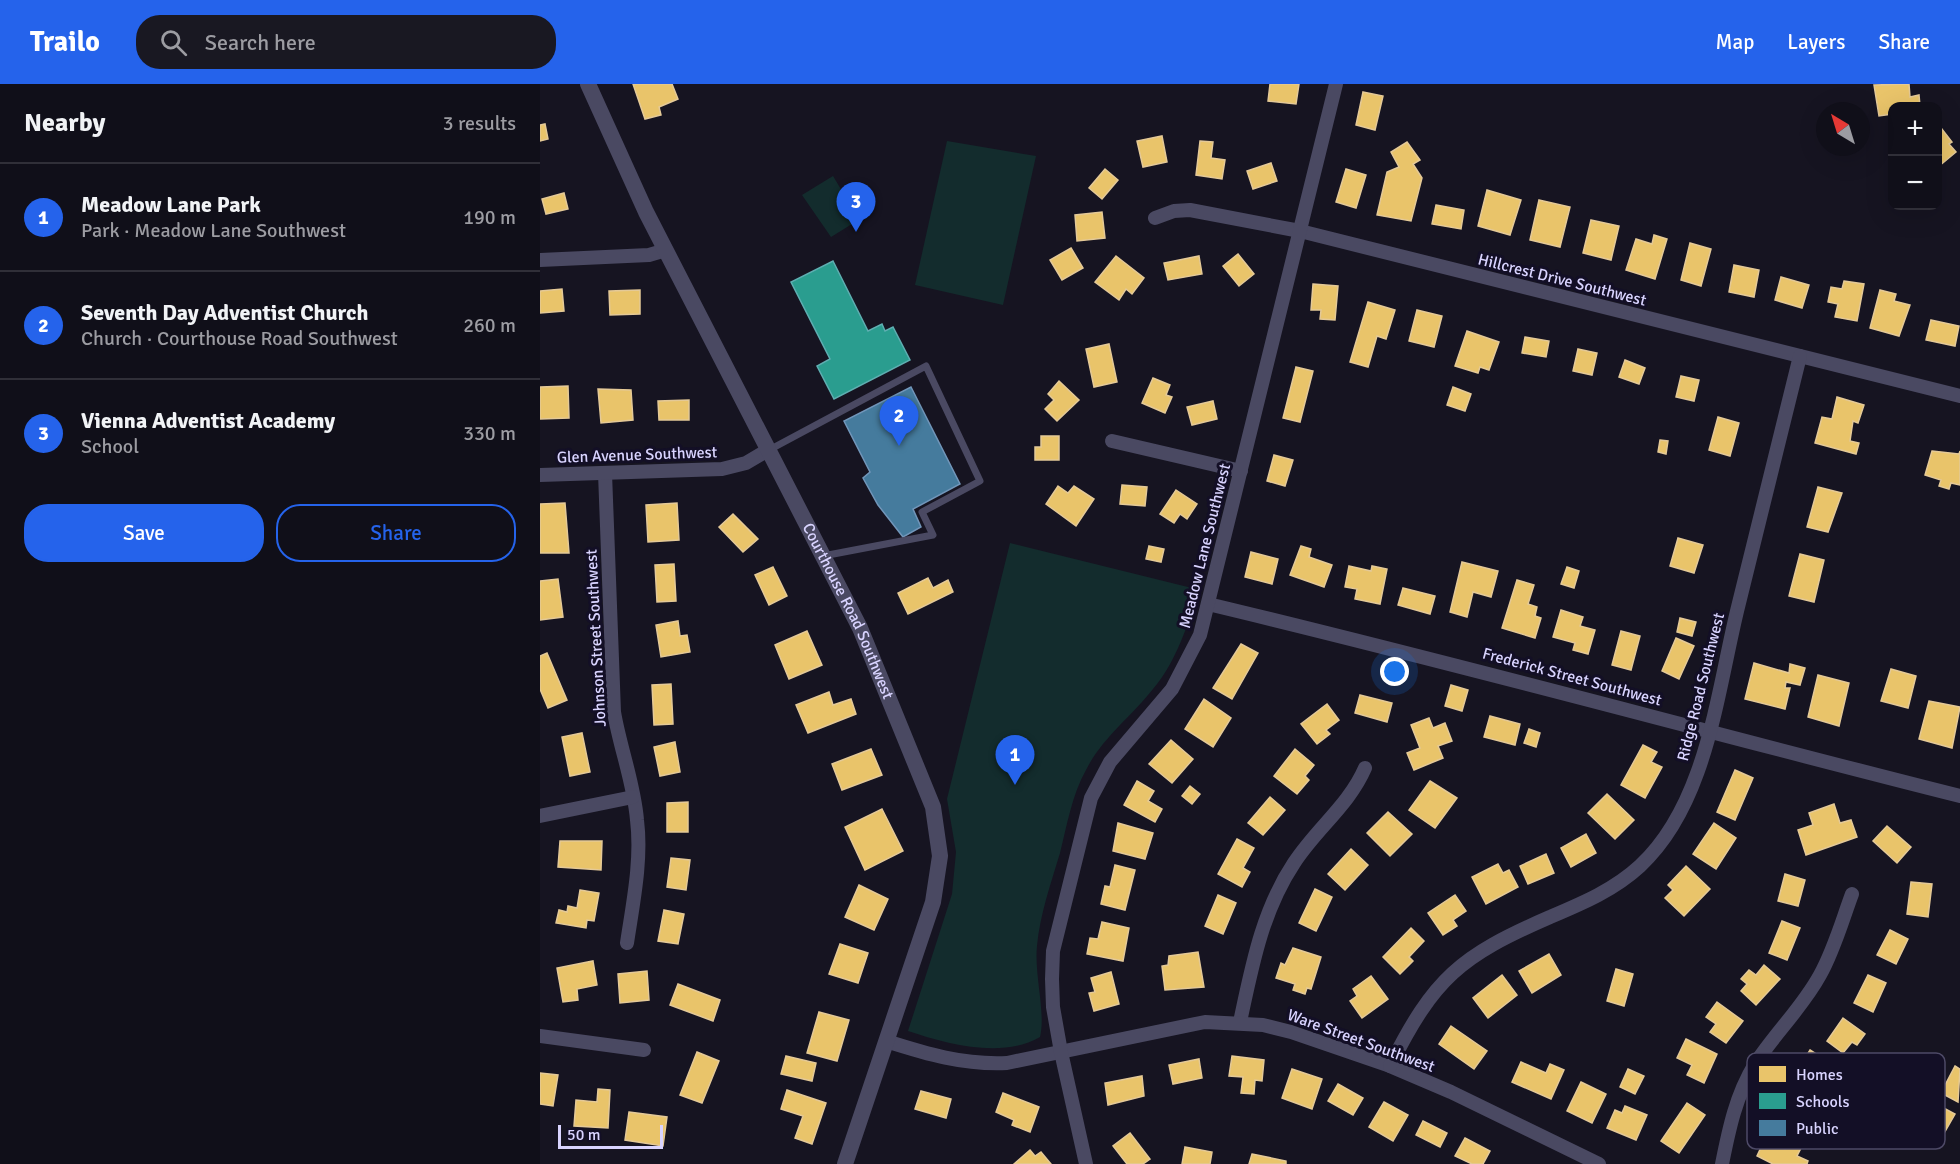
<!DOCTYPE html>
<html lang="en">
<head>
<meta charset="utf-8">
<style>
	:root { --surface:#100f19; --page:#191822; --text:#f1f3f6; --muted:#9c9ca2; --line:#302f38; --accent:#2563eb }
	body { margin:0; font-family:Signika,sans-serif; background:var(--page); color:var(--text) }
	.controls { position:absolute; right:18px; top:18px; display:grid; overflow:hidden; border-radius:12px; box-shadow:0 6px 24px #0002 }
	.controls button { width:54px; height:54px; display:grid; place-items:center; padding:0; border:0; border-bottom:2px solid var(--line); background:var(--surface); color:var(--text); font:30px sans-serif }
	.compass { position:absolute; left:1276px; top:18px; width:54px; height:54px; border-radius:50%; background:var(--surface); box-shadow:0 6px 24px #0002; rotate:322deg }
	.scale { position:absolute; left:18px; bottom:15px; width:105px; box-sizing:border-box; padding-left:6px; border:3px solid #d9d4ff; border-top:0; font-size:16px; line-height:21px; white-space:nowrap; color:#d9d4ff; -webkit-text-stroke:4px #130f26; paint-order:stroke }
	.you { position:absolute; left:855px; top:588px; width:21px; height:21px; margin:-15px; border:4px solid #fff; border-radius:50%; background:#1a73e8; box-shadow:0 0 0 9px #1a73e833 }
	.badge { display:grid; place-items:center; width:39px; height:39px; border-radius:50%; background:var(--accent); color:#fff; font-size:20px; font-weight:700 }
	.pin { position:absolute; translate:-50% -50px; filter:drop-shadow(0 2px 3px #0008) }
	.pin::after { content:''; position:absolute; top:32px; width:21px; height:18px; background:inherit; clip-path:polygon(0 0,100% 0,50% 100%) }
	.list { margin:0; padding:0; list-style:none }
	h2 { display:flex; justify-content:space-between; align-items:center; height:78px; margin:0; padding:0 24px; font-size:26px }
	h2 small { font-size:20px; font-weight:400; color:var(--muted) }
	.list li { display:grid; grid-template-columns:39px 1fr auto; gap:18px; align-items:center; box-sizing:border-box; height:108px; padding:0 24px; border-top:2px solid var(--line) }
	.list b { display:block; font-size:22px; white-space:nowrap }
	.list p { margin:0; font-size:20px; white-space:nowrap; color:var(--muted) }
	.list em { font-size:20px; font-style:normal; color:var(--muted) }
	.actions { display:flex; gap:12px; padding:18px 24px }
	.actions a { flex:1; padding:14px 0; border:2px solid var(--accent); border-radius:24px; text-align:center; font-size:21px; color:var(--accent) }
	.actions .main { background:var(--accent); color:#fff }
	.icon { flex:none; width:33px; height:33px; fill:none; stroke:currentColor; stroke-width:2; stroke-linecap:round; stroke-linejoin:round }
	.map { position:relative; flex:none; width:1420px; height:1080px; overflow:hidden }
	header { display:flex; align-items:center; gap:36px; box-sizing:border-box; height:84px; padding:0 30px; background:var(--accent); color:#fff }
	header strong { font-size:28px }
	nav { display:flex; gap:33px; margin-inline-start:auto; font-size:21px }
	.search { width:420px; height:54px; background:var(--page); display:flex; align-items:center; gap:15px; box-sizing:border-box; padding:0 21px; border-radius:24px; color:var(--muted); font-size:22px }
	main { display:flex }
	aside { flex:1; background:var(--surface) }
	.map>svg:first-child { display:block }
	.green { fill:#132c2d }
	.homes { fill:#e9c46a; stroke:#e4c997; stroke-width:1.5 }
	.schools { fill:#2a9d8f; stroke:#5eaeb1; stroke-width:1.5 }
	.public { fill:#457b9d; stroke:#7196ba; stroke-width:1.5 }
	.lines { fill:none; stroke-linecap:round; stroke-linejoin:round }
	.service { stroke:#4a4962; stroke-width:7 }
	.minor { stroke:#4a4962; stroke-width:14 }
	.tertiary { stroke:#4a4962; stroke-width:16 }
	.labels { text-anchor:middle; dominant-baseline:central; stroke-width:6; stroke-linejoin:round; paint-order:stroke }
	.street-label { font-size:16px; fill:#d9d4ff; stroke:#130f26 }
	.key { fill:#130f26; stroke:#4e4a67; stroke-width:1.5 }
	.key-label { font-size:16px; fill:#d9d4ff }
</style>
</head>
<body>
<header>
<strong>Trailo</strong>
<div class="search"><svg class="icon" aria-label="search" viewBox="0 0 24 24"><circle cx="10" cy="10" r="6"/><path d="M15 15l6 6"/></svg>Search here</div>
<nav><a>Map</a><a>Layers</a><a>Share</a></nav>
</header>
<main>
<aside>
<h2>Nearby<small>3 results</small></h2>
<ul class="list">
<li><span class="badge">1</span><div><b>Meadow Lane Park</b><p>Park · Meadow Lane Southwest</p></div><em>190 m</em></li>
<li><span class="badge">2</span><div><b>Seventh Day Adventist Church</b><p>Church · Courthouse Road Southwest</p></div><em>260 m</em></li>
<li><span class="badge">3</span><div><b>Vienna Adventist Academy</b><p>School</p></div><em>330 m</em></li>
</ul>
<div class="actions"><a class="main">Save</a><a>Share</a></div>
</aside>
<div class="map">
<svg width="1420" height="1080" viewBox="0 0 1420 1080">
	<rect width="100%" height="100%" fill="#161421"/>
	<g class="green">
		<polygon points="407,57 496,72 463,221 375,201"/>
		<polygon points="293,92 311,122 305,126 312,140 291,153 262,111"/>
		<path d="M 470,459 L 660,506 C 647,541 637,577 613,605 C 591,633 562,654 546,686 C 532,711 527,741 520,769 C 511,799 500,830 497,862 C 494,890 506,929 500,953 C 462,975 407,960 368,947 L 412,810 L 416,768 L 407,715 Z"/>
	</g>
	<g class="homes">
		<polygon points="93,0 132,0 138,15 119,23 121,31 105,35"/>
		<polygon points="730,0 759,0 756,20 728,17"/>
		<polygon points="1369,0 1370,13 1379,11 1380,22 1352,22 1352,30 1339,32 1334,1"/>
		<polygon points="823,8 843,12 835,46 816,41"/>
		<polygon points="5,40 8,55 0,57 0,41"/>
		<polygon points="1398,40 1412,58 1409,60 1416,68 1398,83"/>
		<polygon points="622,52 627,78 603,83 597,57"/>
		<polygon points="660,57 673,58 671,74 685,76 682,95 656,91"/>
		<polygon points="867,58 880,76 873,80 882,94 871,137 837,131 847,88 859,83 851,68"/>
		<polygon points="731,79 737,97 713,105 707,87"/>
		<polygon points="565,85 578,96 562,115 549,104"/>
		<polygon points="806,85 826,91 816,124 796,118"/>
		<polygon points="947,106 981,116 970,151 938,142"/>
		<polygon points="24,109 28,125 6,130 2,115"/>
		<polygon points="999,116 1030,123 1020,163 990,156"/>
		<polygon points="896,121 924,126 921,145 892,140"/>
		<polygon points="562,128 565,154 537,157 535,131"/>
		<polygon points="1051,136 1079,142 1071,176 1043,169"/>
		<polygon points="1114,151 1127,155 1115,195 1086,186 1096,155 1112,160"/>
		<polygon points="1150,159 1171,165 1161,202 1141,196"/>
		<polygon points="531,164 543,184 522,196 510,176"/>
		<polygon points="698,170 714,190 699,202 683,182"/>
		<polygon points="576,172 604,194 592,210 586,205 579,216 555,198"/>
		<polygon points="659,172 662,190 628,196 624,179"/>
		<polygon points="1194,181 1219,186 1214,213 1189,208"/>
		<polygon points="1241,193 1269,201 1262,224 1235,216"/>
		<polygon points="1304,197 1324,200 1317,237 1295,233 1298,220 1288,218 1291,203 1302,205"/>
		<polygon points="773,200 798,202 795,236 780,235 781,226 771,226"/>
		<polygon points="22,205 24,227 0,229 0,207"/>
		<polygon points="100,206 100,230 70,231 69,207"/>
		<polygon points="1340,206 1356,210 1354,217 1370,221 1359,252 1330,244"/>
		<polygon points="828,218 855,226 846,255 837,252 828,283 810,278"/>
		<polygon points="877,226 902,232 894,263 869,257"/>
		<polygon points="1391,236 1419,242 1415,262 1386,256"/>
		<polygon points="927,247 959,258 949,286 940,283 938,289 915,282"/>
		<polygon points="985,253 1009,257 1006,273 982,269"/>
		<polygon points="569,260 577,298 554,303 546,265"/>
		<polygon points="1038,265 1057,269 1052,291 1033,287"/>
		<polygon points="1085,276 1105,284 1099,300 1079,293"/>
		<polygon points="756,283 773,287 760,338 743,334"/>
		<polygon points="1141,292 1159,296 1154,317 1136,313"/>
		<polygon points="613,294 630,301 626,311 632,313 625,329 602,319"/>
		<polygon points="519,297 539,316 517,337 505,325 514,316 508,310"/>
		<polygon points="28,302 29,334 0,335 0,303"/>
		<polygon points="913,303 931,310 925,327 907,321"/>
		<polygon points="58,305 91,306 93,336 61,339"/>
		<polygon points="1297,313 1324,321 1318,339 1313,337 1310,357 1319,359 1316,370 1275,359 1282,333 1292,335"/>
		<polygon points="149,316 149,336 119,336 118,317"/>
		<polygon points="673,317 677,335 652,341 647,323"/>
		<polygon points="1178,333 1199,339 1190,372 1169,366"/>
		<polygon points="501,352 519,352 519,376 495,376 495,363 501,363"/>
		<polygon points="1120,356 1128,357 1126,370 1118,368"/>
		<polygon points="1392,367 1419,370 1420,367 1420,401 1411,399 1409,405 1399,402 1401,396 1385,391"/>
		<polygon points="734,371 753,376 745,402 727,397"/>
		<polygon points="582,401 607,403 605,422 580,420"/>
		<polygon points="518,402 528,409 534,402 554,415 536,442 506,420"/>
		<polygon points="1278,403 1302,409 1288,448 1267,443"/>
		<polygon points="636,406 657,420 647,435 640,430 634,439 620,430"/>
		<polygon points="25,419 29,469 0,469 0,420"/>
		<polygon points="137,419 139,456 108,458 106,421"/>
		<polygon points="193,430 218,455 203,468 179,443"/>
		<polygon points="1138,454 1163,461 1154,489 1130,482"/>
		<polygon points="609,462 624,465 621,478 606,475"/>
		<polygon points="761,462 771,465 769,473 792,481 784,503 750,491"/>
		<polygon points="711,468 738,475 732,500 705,493"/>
		<polygon points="1260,470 1284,476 1274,518 1249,512"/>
		<polygon points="922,478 958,487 951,513 933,508 927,533 910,528"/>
		<polygon points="134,480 136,517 117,518 115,481"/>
		<polygon points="809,482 831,487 832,482 847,485 840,520 815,515 817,505 805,503"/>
		<polygon points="233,483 247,512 229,521 215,491"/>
		<polygon points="1027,483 1039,487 1034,504 1021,500"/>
		<polygon points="388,494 393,504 408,496 413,508 368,530 358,509"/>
		<polygon points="18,495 23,533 0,536 0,497"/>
		<polygon points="977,496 994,501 988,520 997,523 995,532 1001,534 995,554 962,544"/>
		<polygon points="863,504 895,512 890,530 858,521"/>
		<polygon points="1021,526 1043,533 1040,542 1055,546 1048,570 1033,566 1035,559 1013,553"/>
		<polygon points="1140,534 1156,538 1152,552 1137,548"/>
		<polygon points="138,537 140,552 147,551 150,568 121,573 116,541"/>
		<polygon points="267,547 282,581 249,595 235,561"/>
		<polygon points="1081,547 1100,552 1091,586 1072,581"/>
		<polygon points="1136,554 1154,562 1139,595 1122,587"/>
		<polygon points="701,560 718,569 692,615 673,604"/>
		<polygon points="7,569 27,616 8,624 0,605 0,572"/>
		<polygon points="1214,579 1249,589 1250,580 1265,584 1260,601 1246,598 1245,604 1250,604 1245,625 1205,615"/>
		<polygon points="1351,585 1376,592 1368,624 1341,617"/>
		<polygon points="1278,591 1309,599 1299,642 1268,633"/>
		<polygon points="131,600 133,640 114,641 112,601"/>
		<polygon points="911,601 928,606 922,627 905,622"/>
		<polygon points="289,608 293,621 311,615 316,630 268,649 256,621"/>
		<polygon points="820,611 852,619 847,638 815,629"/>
		<polygon points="664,615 691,634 673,663 645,645"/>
		<polygon points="1389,617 1420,623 1412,664 1379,655"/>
		<polygon points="787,620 799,636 786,646 790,650 777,660 761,640"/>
		<polygon points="950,632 980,640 975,661 944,653"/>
		<polygon points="889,634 893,644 905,639 912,657 898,662 903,674 874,686 867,669 880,664 871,641"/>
		<polygon points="989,645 1000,649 996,663 984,659"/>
		<polygon points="42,649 50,688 30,692 22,653"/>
		<polygon points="631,656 653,675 632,699 609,680"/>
		<polygon points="135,658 140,688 120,692 114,663"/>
		<polygon points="1103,661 1117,668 1111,678 1122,683 1105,714 1081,701"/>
		<polygon points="331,665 342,691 302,706 292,680"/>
		<polygon points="755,665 774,681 765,692 769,696 757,710 734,692"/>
		<polygon points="1195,686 1213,694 1195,736 1177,728"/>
		<polygon points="597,697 614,707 608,717 622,725 615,738 584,721"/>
		<polygon points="890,697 917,714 895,744 869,726"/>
		<polygon points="650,702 660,710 652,720 642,712"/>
		<polygon points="1067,710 1094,736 1075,755 1048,729"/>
		<polygon points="730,713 745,726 723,751 708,739"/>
		<polygon points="148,718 148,748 127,748 127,719"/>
		<polygon points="1294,720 1300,739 1311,736 1317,753 1266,771 1258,746 1273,741 1269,729"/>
		<polygon points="342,725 363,767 325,786 305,743"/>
		<polygon points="848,728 872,750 850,772 827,749"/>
		<polygon points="578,739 613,749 605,775 573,767"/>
		<polygon points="1174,739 1196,754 1176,785 1153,770"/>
		<polygon points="1347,742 1371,763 1357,779 1333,757"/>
		<polygon points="1046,750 1056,769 1031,783 1021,764"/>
		<polygon points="697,755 714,764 703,784 710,788 702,803 678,790"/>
		<polygon points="20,757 62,757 61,786 18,783"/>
		<polygon points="811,765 828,781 805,806 788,790"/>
		<polygon points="1006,770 1014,789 988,800 980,782"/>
		<polygon points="131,774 150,776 146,806 127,803"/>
		<polygon points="958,780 963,789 969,786 978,803 946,820 932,793"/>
		<polygon points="575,781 595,786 585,826 561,820 565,802 570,803"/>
		<polygon points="1146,782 1170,805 1144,832 1125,814 1133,806 1128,801"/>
		<polygon points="1245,790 1265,796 1258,822 1238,817"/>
		<polygon points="1371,798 1392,800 1388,833 1367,830"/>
		<polygon points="319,801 348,815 334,846 305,833"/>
		<polygon points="775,805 792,813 776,847 759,839"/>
		<polygon points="40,806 59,809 54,837 47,836 46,844 16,839 19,826 27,828 28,822 37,824"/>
		<polygon points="678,811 696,819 683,850 665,842"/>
		<polygon points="915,811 926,827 913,836 917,842 903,851 888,829"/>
		<polygon points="124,826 144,830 138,860 118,857"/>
		<polygon points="1242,837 1260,844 1247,876 1229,869"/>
		<polygon points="562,838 589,844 583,877 547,870 550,854 558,855"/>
		<polygon points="871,844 884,857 869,873 873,877 860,890 843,873"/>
		<polygon points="1350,846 1368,855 1356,880 1337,871"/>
		<polygon points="300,860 328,869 318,899 289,890"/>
		<polygon points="753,864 781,873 771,905 767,904 765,910 753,906 755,900 736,894 741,879 745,881"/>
		<polygon points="658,868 664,903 625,906 622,882 628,881 629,872"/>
		<polygon points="1009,870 1021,891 992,909 979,887"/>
		<polygon points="53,877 57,901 37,905 38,916 23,918 17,884"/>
		<polygon points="1224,881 1240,895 1216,921 1201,907 1207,900 1201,895 1209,886 1216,891"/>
		<polygon points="1076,885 1093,890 1084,922 1067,917"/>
		<polygon points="107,887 109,916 80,919 78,890"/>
		<polygon points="571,888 579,920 554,927 549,909 555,908 551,894"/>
		<polygon points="962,891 977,911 948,934 933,914"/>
		<polygon points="1328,891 1346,899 1333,928 1314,919"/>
		<polygon points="831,892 848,915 822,934 810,917 817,912 813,905"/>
		<polygon points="138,900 180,916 173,937 130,921"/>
		<polygon points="1177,918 1203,937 1186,959 1170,948 1176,940 1166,933"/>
		<polygon points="279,928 309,936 297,977 267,969"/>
		<polygon points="1303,934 1325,950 1317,961 1312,958 1303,969 1287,957"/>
		<polygon points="911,942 947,967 934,985 899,960"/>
		<polygon points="1146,955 1177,970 1164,999 1147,991 1152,981 1137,974"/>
		<polygon points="1270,966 1296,983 1281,1006 1255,990"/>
		<polygon points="157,968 179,977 162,1019 140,1011"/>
		<polygon points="246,972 276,979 272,997 241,990"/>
		<polygon points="692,972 724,976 722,997 715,996 714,1010 701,1009 703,993 689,992"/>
		<polygon points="659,975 662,994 633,1000 629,981"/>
		<polygon points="981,978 1006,989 1010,980 1024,986 1011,1015 972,998"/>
		<polygon points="1415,982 1420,985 1418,1018 1401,1009"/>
		<polygon points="752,985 782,995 772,1025 742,1014"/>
		<polygon points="1088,985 1104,992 1095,1010 1080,1003"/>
		<polygon points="0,989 18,991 13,1022 0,1020"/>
		<polygon points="602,992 604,1012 568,1021 565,999"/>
		<polygon points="1041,998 1066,1010 1052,1039 1027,1027"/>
		<polygon points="798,1000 823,1014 813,1031 788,1017"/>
		<polygon points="58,1005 70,1006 68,1044 34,1042 36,1016 57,1018"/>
		<polygon points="247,1006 286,1019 272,1060 255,1054 263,1032 241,1025"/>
		<polygon points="381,1007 411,1015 406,1034 375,1025"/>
		<polygon points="463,1009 499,1023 490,1048 472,1041 474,1036 456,1028"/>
		<polygon points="844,1018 868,1031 853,1057 829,1043"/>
		<polygon points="1147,1019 1165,1031 1139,1069 1121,1057"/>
		<polygon points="1398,1021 1415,1030 1399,1058 1382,1048"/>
		<polygon points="1085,1022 1107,1031 1096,1056 1067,1044 1075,1026 1082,1029"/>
		<polygon points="89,1028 127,1033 123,1062 85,1056"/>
		<polygon points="883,1037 907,1049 900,1063 876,1051"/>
		<polygon points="590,1049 610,1075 603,1080 587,1080 573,1062"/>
		<polygon points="925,1054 950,1067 943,1080 932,1080 915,1072"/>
		<polygon points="1225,1055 1245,1065 1249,1058 1261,1064 1257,1072 1268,1077 1267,1080 1233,1080 1217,1072"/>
		<polygon points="645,1063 672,1068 670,1080 642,1080"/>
		<polygon points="490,1066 495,1072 501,1068 511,1080 474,1080"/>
		<polygon points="712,1070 746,1077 746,1080 709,1080"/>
	</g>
	<polygon class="schools" points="293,177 328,247 342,240 345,247 353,243 370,276 294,315 277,282 290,275 251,198"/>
	<polygon class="public" points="371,303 420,400 373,425 381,443 363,453 338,421 323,394 330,388 304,337"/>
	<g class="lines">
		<polyline class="service" points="229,366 386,282 440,397 382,428 393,451 283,472"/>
		<g class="minor">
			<polyline points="615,134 634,127 650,126 760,147 1420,312"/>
			<polyline points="0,176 109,171 126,166"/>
			<polyline points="572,357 701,387"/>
			<path d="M 65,389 L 74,628 C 80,664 94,699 97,736 C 102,776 93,819 87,859"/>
			<polyline points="0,391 182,385 206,379 228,366"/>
			<path d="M 668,520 C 920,580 1169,649 1420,712"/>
			<polyline points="0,732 93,713"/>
			<path d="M 700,938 C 712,882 722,827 754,779 C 776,745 809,721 825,684"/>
			<polyline points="0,952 104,966"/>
			<path d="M 346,957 C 387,970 423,981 467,979 L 665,938 L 723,941 L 751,948 L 850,982 L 911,1008 L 1059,1080"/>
			<path d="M 850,982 C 894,894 920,872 1010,833 C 1043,819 1074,806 1100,782 C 1167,720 1177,608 1198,523 C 1218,440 1239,356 1260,272"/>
			<polyline points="546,1080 521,968 513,923 512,895 513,867 551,714 570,678 632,605 660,551 796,0"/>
			<path d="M 1182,1080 C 1189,1045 1196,1011 1215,980 C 1235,949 1262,924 1280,891 C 1294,866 1302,837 1312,810"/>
		</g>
		<path class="tertiary" id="s1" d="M 48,0 L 106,128 L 320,544 L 393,723 L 400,772 L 393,818 L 305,1080"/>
	</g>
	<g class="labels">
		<g class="street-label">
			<text transform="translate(1022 196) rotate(14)">Hillcrest Drive Southwest</text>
			<text transform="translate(97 371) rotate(-2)">Glen Avenue Southwest</text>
			<text transform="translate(665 462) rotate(-76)">Meadow Lane Southwest</text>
			<text stroke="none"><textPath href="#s1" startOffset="588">Courthouse Road Southwest</textPath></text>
			<text transform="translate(56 554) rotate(-93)">Johnson Street Southwest</text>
			<text transform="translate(1032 593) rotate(15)">Frederick Street Southwest</text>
			<text transform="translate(1161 603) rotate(-76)">Ridge Road Southwest</text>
			<text transform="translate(821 957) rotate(20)">Ware Street Southwest</text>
		</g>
	</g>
	<rect x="1207" y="969" width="198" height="96" rx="9" class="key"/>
	<rect x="1219" y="982" width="27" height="16" fill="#e9c46a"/>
	<rect x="1219" y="1009" width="27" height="16" fill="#2a9d8f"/>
	<rect x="1219" y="1036" width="27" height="16" fill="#457b9d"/>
	<g class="key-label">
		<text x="1256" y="996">Homes</text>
		<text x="1256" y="1023">Schools</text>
		<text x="1256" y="1050">Public</text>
	</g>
</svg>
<div class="controls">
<button>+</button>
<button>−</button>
</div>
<svg class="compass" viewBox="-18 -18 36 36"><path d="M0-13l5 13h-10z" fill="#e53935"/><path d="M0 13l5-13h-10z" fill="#9c9ca2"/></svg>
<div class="scale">50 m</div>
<div class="you"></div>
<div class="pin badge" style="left:475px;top:701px">1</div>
<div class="pin badge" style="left:359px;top:362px">2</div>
<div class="pin badge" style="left:316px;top:148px">3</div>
</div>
</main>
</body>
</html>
